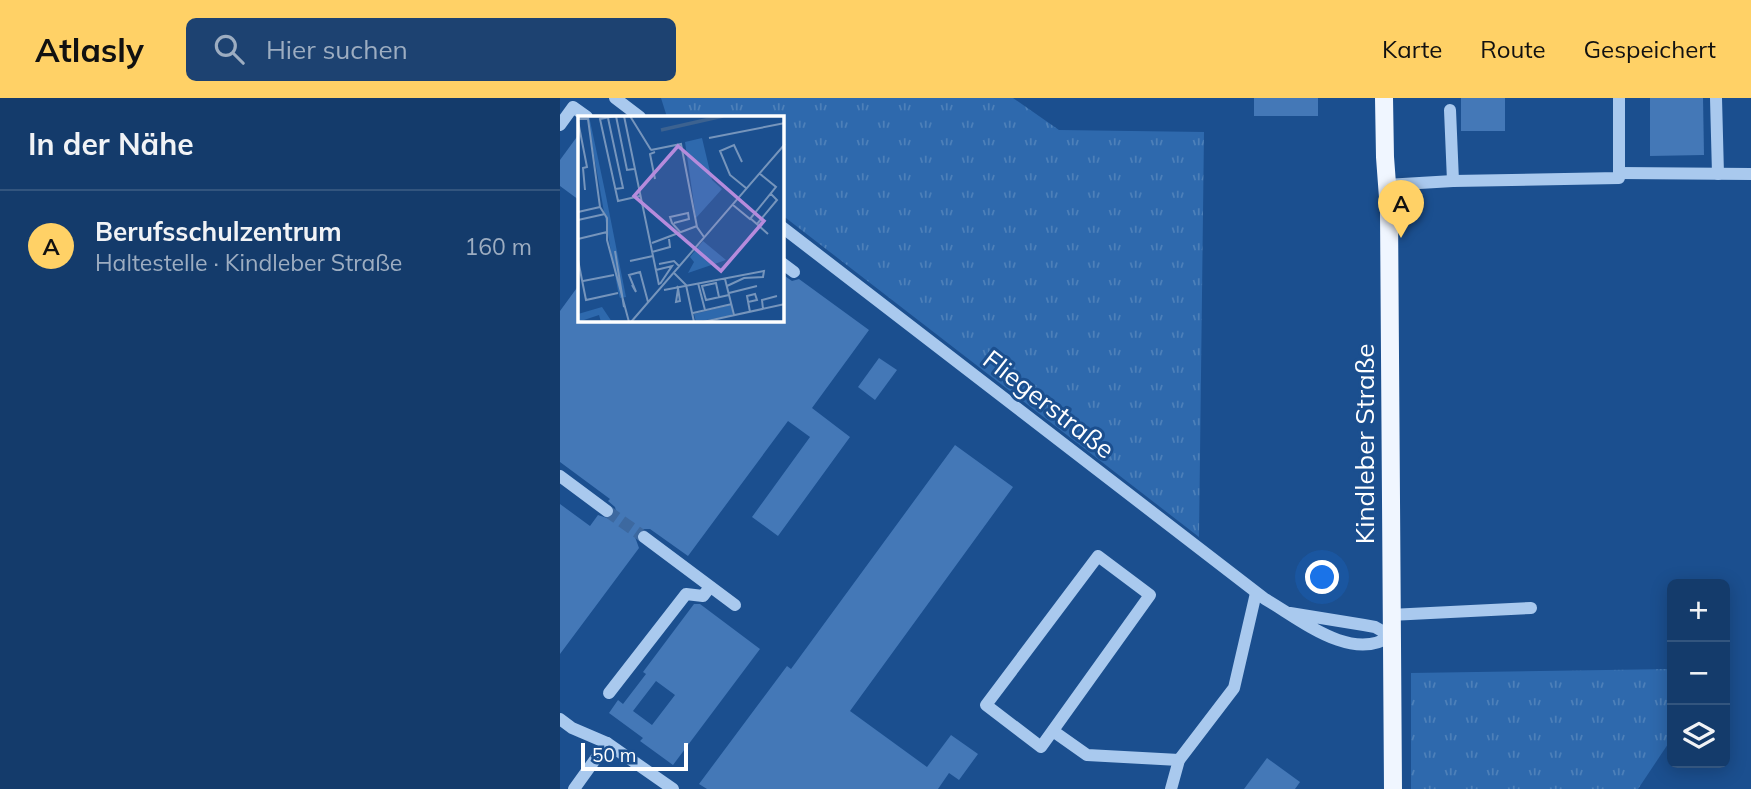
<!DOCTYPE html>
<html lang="de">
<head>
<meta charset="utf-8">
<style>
	:root { --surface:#143b6b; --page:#1d4271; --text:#f1f3f6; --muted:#9dadc1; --line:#33557e; --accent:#ffd166 }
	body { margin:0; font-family:Mulish,sans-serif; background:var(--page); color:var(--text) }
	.controls { position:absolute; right:21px; bottom:21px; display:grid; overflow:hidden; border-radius:10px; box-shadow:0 4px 18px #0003 }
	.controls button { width:63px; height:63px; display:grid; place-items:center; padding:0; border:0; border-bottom:2px solid var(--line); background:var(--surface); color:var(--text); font:35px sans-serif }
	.scale { position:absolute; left:21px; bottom:18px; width:107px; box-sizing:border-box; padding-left:7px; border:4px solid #fff; border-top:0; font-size:19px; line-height:24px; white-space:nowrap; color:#fff; -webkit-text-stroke:5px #1b4f8f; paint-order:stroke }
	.you { position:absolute; left:763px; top:480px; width:24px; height:24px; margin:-18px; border:5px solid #fff; border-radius:50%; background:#1a73e8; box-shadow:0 0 0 10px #1a73e833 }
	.badge { display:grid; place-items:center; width:46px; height:46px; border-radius:50%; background:var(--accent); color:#111; font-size:23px; font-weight:700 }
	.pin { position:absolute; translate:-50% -58px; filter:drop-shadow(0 2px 4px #0008) }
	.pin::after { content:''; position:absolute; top:37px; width:24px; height:21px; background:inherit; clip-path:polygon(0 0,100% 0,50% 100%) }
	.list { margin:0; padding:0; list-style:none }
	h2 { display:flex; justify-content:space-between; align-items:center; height:91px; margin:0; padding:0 28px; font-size:30px }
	h2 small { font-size:23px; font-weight:400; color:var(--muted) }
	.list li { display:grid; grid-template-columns:46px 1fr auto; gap:21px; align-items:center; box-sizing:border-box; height:112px; padding:0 28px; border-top:2px solid var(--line) }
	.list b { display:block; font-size:26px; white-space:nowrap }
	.list p { margin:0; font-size:23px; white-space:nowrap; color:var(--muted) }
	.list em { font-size:23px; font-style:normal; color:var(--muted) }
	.icon { flex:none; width:38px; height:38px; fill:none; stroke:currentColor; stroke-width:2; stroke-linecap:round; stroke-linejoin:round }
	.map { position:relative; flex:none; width:1191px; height:691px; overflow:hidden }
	header { display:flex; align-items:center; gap:42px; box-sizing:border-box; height:98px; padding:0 35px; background:var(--accent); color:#111 }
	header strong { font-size:33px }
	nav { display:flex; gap:38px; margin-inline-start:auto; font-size:24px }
	.search { width:490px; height:63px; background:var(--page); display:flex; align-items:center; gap:18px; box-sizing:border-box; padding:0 24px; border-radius:10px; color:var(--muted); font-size:26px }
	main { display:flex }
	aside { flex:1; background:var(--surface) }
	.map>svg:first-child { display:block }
	.grass { fill:url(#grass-tufts) }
	.building { fill:#4478b7; fill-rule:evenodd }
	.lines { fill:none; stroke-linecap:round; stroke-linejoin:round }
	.minor-tunnel { stroke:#3d69a0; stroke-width:12; stroke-dasharray:12 6; stroke-linecap:butt }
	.minor { stroke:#a9c9ee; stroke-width:12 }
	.major { stroke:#f0f6ff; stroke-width:18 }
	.labels { text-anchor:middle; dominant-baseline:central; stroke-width:6; stroke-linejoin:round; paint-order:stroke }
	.street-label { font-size:26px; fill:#fff; stroke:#1b4f8f }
	.inset-river { fill:none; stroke:#3c6290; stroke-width:3.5 }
	.inset-road { fill:none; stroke:#7695bc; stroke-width:2 }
	.view { fill:#b68bdc; fill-opacity:0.15; stroke:#b68bdc; stroke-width:3.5 }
	.inset-edge { fill:none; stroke:#fff; stroke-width:3.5 }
</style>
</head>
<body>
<header>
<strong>Atlasly</strong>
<div class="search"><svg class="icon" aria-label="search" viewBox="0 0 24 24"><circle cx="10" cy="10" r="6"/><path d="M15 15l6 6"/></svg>Hier suchen</div>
<nav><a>Karte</a><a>Route</a><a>Gespeichert</a></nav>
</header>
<main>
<aside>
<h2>In der Nähe<small></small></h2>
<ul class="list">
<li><span class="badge">A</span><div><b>Berufsschulzentrum</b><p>Haltestelle · Kindleber Straße</p></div><em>160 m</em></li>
</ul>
</aside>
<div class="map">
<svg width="1191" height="691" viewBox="0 0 1191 691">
	<defs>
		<pattern id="grass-tufts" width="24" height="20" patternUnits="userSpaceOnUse" patternTransform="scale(1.75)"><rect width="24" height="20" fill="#2e69ad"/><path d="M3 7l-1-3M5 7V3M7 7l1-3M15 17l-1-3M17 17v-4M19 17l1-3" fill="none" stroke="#4d80b9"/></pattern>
	</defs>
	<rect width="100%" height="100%" fill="#1b4f8f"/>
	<g class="grass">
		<polygon points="101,0 453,0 499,32 644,34 639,439 222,117 222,19 107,19"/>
		<polygon points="1112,571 1112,640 1078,691 851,691 851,575"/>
	</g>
	<g class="building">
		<rect x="694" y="0" width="64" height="18"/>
		<rect x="901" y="0" width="44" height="33"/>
		<polygon points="1090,0 1143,0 1144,57 1090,58"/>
		<polygon points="19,36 19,102 0,88 0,62"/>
		<polygon points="222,176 232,183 239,181 309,232 252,310 290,339 218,438 192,419 250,339 228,323 128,458 90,431 80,431 75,439 79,450 0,556 0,406 30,428 38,417 50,421 56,413 55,409 48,403 50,401 0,364 0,213 19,187 19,222 222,222"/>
		<polygon points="319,260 337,272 315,302 298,289"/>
		<polygon points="395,347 453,389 290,613 367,669 391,637 418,656 399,682 389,675 378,691 147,691 139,686 227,568 231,571"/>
		<path d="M 134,506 L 140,506 L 200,551 L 113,667 L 80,643 L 83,640 L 49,615 L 58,602 L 63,606 L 86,576 L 83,574 ZM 96,583 L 115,597 L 92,627 L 73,613 Z"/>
		<polygon points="707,660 740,684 735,691 684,691"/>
	</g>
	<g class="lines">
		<polyline class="minor-tunnel" points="47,413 84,439"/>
		<g class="minor">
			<polyline points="55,0 80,19"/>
			<polyline points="1156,0 1158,76"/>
			<polyline points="890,12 893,83"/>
			<polyline points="0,27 13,9 27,19"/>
			<polyline points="1059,75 1191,76"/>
			<polyline points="826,87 893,83 1059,80 1059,0"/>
			<path d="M 222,129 L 705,501 C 740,521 791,565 831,538 L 815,529 L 804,527 L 730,515"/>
			<polyline points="222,165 234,174"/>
			<polyline points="0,378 47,413"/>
			<polyline points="84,439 175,507"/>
			<polygon points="538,458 590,497 481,649 426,607"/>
			<polyline points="830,517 971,510"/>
			<polyline points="49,595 126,496 143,498 150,489"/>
			<polyline points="0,621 12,630 47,645 113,691"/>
			<polyline points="493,633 527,657 619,662"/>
			<polyline points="14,691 47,645"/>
			<polyline points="611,691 619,662 674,590 696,495"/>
		</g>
		<polyline class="major" points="824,0 825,59 829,113 833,691"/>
	</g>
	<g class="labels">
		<g class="street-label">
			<text transform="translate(489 306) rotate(38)">Fliegerstraße</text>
			<text transform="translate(804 346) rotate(-90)">Kindleber Straße</text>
		</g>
	</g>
	<g transform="translate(18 18)">
		<rect width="206" height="206" fill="#1b4f8f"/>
		<path d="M 9,0 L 11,0 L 28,80 L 48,181 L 42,182 L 40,175 ZM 124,22 L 134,64 L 144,73 L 118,102 L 107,26 ZM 125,125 L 148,144 L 110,157 L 116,146 L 112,141 ZM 153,189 L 155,199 L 118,206 L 116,198 ZM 24,191 L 34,206 L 23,206 L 21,199 L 0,206 L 0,198 Z" fill="#2e69ad"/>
		<path class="inset-river" d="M 83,14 L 145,0"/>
		<path class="inset-road" d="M 37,0 L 22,3 L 40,85 L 62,80M 38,0 L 49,54 L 56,53M 46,0 L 81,169M 52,0 L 73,34M 30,2 L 45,72 L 37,73M 0,3 L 10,3 L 22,91 L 29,102 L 29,124 L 51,206M 0,5 L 9,51 L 5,52 L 7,74M 131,22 L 207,7M 73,34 L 103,28 L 119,111 L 126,121M 164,46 L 156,29 L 142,35 L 152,59 L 168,72M 77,63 L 72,38 L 77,36M 155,89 L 172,103 L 198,71 L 181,57M 0,96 L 22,91M 172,102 L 190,118M 0,104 L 27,98M 96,107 L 111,103 L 110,97 L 92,101 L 94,107 L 103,117M 179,108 L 199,84 L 193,78M 0,123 L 29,116M 74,127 L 119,110M 37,135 L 46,191M 74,136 L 92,131 L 91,123M 0,144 L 8,184 L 40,177M 52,145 L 75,140M 81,148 L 96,145 L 101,150M 78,154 L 94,150 L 82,168M 96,157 L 108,169 L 116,206M 147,163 L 156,199M 5,165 L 36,159M 120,167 L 127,194M 54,169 L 58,176 L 51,159 L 62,156 L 70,186M 99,170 L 100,172 L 102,185 L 98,186 L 100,173M 86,174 L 186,155 L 185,161 L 166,162 L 149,170M 151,177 L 179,170M 141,181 L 138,167 L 124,170 L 128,184 L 151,179M 170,186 L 179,184 L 177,178 L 169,180 L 172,196M 185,193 L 184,184 L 199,180M 115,197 L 154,188M 53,206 L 207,28M 125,206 L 207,188"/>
		<path class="view" d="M 100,30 L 186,105 L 143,155 L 56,80 Z"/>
		<rect width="206" height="206" class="inset-edge"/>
	</g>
</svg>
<div class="controls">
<button>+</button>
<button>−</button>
<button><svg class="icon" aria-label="layers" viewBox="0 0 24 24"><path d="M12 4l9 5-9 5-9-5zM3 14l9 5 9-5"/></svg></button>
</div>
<div class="scale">50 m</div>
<div class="you"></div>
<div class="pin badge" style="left:841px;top:140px">A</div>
</div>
</main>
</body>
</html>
